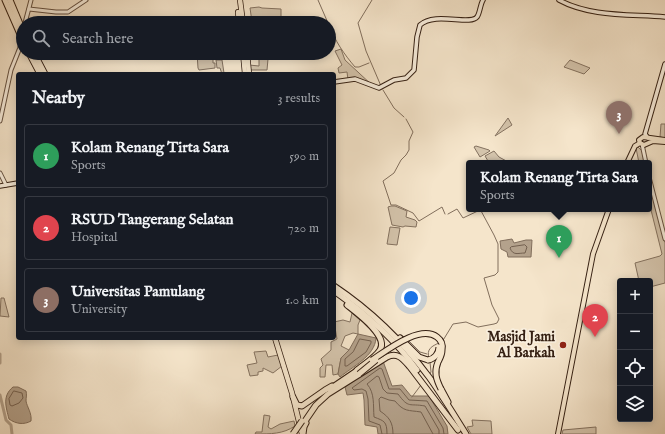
<!DOCTYPE html>
<html lang="en">
<head>
<meta charset="utf-8">
<style>
	:root { --surface:#171b24; --page:#20242c; --text:#f1f3f6; --muted:#9ea1a6; --line:#363941; --accent:#c59692 }
	body { margin:0; font-family:"IM FELL English",serif; background:var(--page); color:var(--text) }
	.controls { position:absolute; right:12px; bottom:12px; display:grid; overflow:hidden; border-radius:4px; box-shadow:0 2px 10px #0003 }
	.controls button { width:36px; height:36px; display:grid; place-items:center; padding:0; border:0; border-bottom:1px solid var(--line); background:var(--surface); color:var(--text); font:20px sans-serif }
	.you { position:absolute; left:411px; top:298px; width:14px; height:14px; margin:-10px; border:3px solid #fff; border-radius:50%; background:#1a73e8; box-shadow:0 0 0 6px #1a73e833 }
	.badge { display:grid; place-items:center; width:26px; height:26px; border-radius:50%; background:var(--accent); color:#fff; font-size:13px; font-weight:700 }
	.pin { position:absolute; translate:-50% -33px; filter:drop-shadow(0 1px 2px #0008) }
	.pin::after { content:''; position:absolute; top:21px; width:14px; height:12px; background:inherit; clip-path:polygon(0 0,100% 0,50% 100%) }
	.popup { position:absolute; left:466px; top:160px; width:186px; height:52px; box-sizing:border-box; display:grid; place-content:center; border-radius:4px; background:var(--surface); filter:drop-shadow(0 1px 3px #0005); font-size:13px; white-space:nowrap; color:var(--muted) }
	.popup b { font-size:15px; color:var(--text) }
	.popup::after { content:''; position:absolute; left:50%; top:100%; margin-left:-8px; border:8px solid transparent; border-top-color:var(--surface) }
	.list { margin:0; padding:0; list-style:none }
	h2 { display:flex; justify-content:space-between; align-items:center; height:52px; margin:0; padding:0 16px; font-size:17px }
	h2 small { font-size:13px; font-weight:400; color:var(--muted) }
	.list li { display:grid; grid-template-columns:26px 1fr auto; gap:12px; align-items:center; box-sizing:border-box; height:64px; margin:0 8px 8px; padding:0 8px; border:1px solid var(--line); border-radius:4px }
	.list b { display:block; font-size:15px; white-space:nowrap }
	.list p { margin:0; font-size:13px; white-space:nowrap; color:var(--muted) }
	.list em { font-size:13px; font-style:normal; color:var(--muted) }
	.icon { flex:none; width:22px; height:22px; fill:none; stroke:currentColor; stroke-width:2; stroke-linecap:round; stroke-linejoin:round }
	.map { position:relative; flex:none; width:665px; height:434px; overflow:hidden }
	.search { position:absolute; background:var(--surface); box-shadow:0 2px 10px #0003; left:16px; top:16px; width:320px; height:44px; display:flex; align-items:center; gap:10px; box-sizing:border-box; padding:0 14px; border-radius:22px; color:var(--muted); font-size:15px }
	.panel { position:absolute; background:var(--surface); box-shadow:0 2px 10px #0003; left:16px; top:72px; width:320px; height:268px; border-radius:4px }
	.map>svg:first-child { display:block }
	.green { fill:#d4c4ac; stroke:#847260 }
	.water { fill:#b4a28c; stroke:#816e5c }
	.lines { fill:none; stroke-linecap:round; stroke-linejoin:round }
	.shore { stroke:#746150; stroke-width:1 }
	.stream { stroke:#816e5c; stroke-width:1 }
	.river { stroke:#b4a28c; stroke-width:3 }
	.tertiary-casing { stroke:#655141; stroke-width:5 }
	.secondary-casing { stroke:#352013; stroke-width:5.5 }
	.primary-casing { stroke:#352013; stroke-width:6 }
	.trunk-casing { stroke:#352013; stroke-width:6 }
	.motorway-casing { stroke:#352013; stroke-width:7 }
	.tertiary { stroke:#f8eedd; stroke-width:3 }
	.secondary { stroke:#f8eedd; stroke-width:3.5 }
	.primary { stroke:#f5e5cb; stroke-width:4 }
	.trunk { stroke:#f5e5cb; stroke-width:4.5 }
	.motorway { stroke:#f5e5cb; stroke-width:5 }
	.tertiary-bridge-casing { stroke:#655141; stroke-width:5; stroke-linecap:butt }
	.motorway-bridge-casing { stroke:#352013; stroke-width:7; stroke-linecap:butt }
	.tertiary-bridge { stroke:#f8eedd; stroke-width:3 }
	.motorway-bridge { stroke:#f5e5cb; stroke-width:5 }
	.poi-dot { fill:#8f2418; stroke:#f8eedd; stroke-width:1.5 }
	.labels { text-anchor:middle; dominant-baseline:central; stroke-width:3.5; stroke-linejoin:round; paint-order:stroke }
	.poi-label { font-size:14px; font-weight:bold; fill:#352013; stroke:#f8eedd; text-anchor:end }
</style>
</head>
<body>
<div class="map">
<svg width="665" height="434" viewBox="0 0 665 434">
	<rect width="100%" height="100%" fill="#f5e5cb"/>
	<filter id="stains"><feTurbulence type="fractalNoise" baseFrequency=".005" numOctaves="4"/><feColorMatrix values="0 0 0 0 .2 0 0 0 0 .09 0 0 0 0 .02 0 0 0 .5 -.17"/></filter>
	<radialGradient id="worn" r=".72"><stop offset=".6" stop-color="#630" stop-opacity="0"/><stop offset="1" stop-color="#630" stop-opacity=".3"/></radialGradient>
	<g class="green">
		<polygon points="259,7 262,8 281,9 281,19 269,21 269,23 242,23 252,22 250,8"/>
		<polygon points="341,49 345,60 373,86 355,79 348,80 347,72 339,73 338,68 342,65 335,51"/>
		<polygon points="197,53 204,53 204,56 207,56 207,58 211,58 211,55 215,53 215,58 213,59 213,63 215,63 215,68 199,70 198,68"/>
		<polygon points="250,53 261,53 261,57 268,59 267,70 249,70 249,65 259,66 259,58 250,57"/>
		<polygon points="216,60 222,60 224,73 222,74 220,68 217,68"/>
		<polygon points="570,60 590,68 584,74 564,67"/>
		<polygon points="508,118 512,125 495,136"/>
		<polygon points="661,124 665,124 665,138 660,137"/>
		<polygon points="476,146 489,150 490,151 480,157 474,147"/>
		<polygon points="637,146 642,151 645,163 639,163 636,148"/>
		<polygon points="494,151 499,157 510,163 487,163 488,161 485,156"/>
		<polygon points="649,179 665,243 665,283 650,287 650,281 639,281 635,263 660,256 662,254 649,202"/>
		<polygon points="391,206 395,206 407,211 406,217 415,220 417,222 416,227 405,226 403,227 392,225 388,207"/>
		<polygon points="390,227 400,228 397,245 387,244"/>
		<polygon points="1,298 4,298 9,317 0,316"/>
		<polygon points="352,313 360,320 358,325 358,334 353,333 345,336 341,346 349,350 341,358 338,374 333,375 332,365 326,365 325,377 320,377 320,368 323,365 321,359 331,350 331,342 337,339 334,322 343,320 350,322"/>
		<polygon points="266,351 268,357 278,355 282,366 273,373 263,368 263,371 258,372 258,375 250,376 247,365 257,363 254,352"/>
		<path d="M 264,415 L 270,416 L 268,427 L 271,429 L 280,424 L 294,421 L 295,426 C 283,434 271,434 255,434 L 256,432 L 262,432 Z"/>
		<polygon points="472,420 491,421 492,434 471,434 467,427 473,426"/>
		<polygon points="596,427 596,434 562,434 563,430"/>
	</g>
	<g class="water">
		<polygon points="512,239 514,243 526,240 532,240 531,257 508,257 507,252 501,249 500,241"/>
		<path d="M 358,334 L 376,338 C 375,356 352,367 340,377 L 338,374 L 341,358 L 349,350 Z"/>
		<polygon points="383,361 392,386 402,385 411,396 429,396 447,426 448,434 378,434 377,427 365,425 364,400 363,393 347,395 345,387"/>
		<path d="M 13,387 L 18,387 L 26,391 C 27,394 26,398 26,401 C 27,407 32,413 31,421 C 24,425 16,424 9,419 C 6,407 2,396 13,387 Z"/>
	</g>
	<g class="lines">
		<g class="shore">
			<path d="M 525,245 L 527,247 L 525,253 C 518,253 513,256 510,248 L 511,247 Z"/>
			<polygon points="360,339 371,341 371,343 366,352 347,366 345,366 345,359 353,352"/>
			<polygon points="14,391 22,393 23,398 19,403 12,406 10,405 9,399"/>
			<polyline points="382,434 380,425 369,421 368,399 366,391 362,389 354,390 352,388 380,368 382,369 389,389 400,389 409,400 427,401 443,428 444,434"/>
			<path d="M 387,434 C 387,421 384,421 374,417 C 373,405 375,393 367,384 L 377,376 L 379,377 L 383,389 L 387,393 L 398,394 C 409,409 409,403 425,406 L 439,430 L 439,434"/>
			<path d="M 393,434 C 393,422 389,417 380,411 L 379,399 L 381,397 L 389,400 L 395,401 C 404,412 408,410 421,412 L 433,434"/>
		</g>
		<g class="stream">
			<polyline points="318,0 328,23"/>
			<polyline points="372,0 358,23 366,51 381,86"/>
			<path d="M 329,25 C 335,41 344,54 355,67 L 359,67 L 369,63"/>
			<polyline points="383,90 394,108 404,117"/>
			<polyline points="406,119 413,132 409,141 409,150 406,155 401,160 394,173 383,181 391,205 396,205 413,213 419,221 442,207 445,214"/>
			<polyline points="448,214 457,209 463,218 480,210"/>
			<polyline points="401,335 406,338"/>
			<polyline points="408,340 420,352 427,354"/>
			<polyline points="442,342 453,324 466,322 478,327 494,324 497,323 499,319 492,305 484,278 495,275 498,272 498,244 494,235 480,209"/>
			<path d="M 429,358 C 426,349 432,346 439,343"/>
			<polyline points="429,375 431,372 430,362"/>
			<polyline points="412,397 421,385"/>
		</g>
		<g class="river">
			<polyline points="0,354 0,363"/>
			<polyline points="0,395 6,420 11,425 12,434"/>
		</g>
		<g class="tertiary-casing">
			<g id="tertiary">
				<polyline points="29,9 56,12 68,12 86,0"/>
				<polyline points="25,23 31,0"/>
				<polyline points="0,121 11,70 21,45"/>
				<polyline points="642,144 646,163"/>
				<polyline points="0,173 6,185"/>
				<polyline points="649,177 665,239"/>
			</g>
		</g>
		<g class="secondary-casing">
			<g id="secondary">
				<path d="M 559,0 C 590,17 630,14 665,17"/>
				<path d="M 334,82 L 355,79 L 379,88 L 394,80 L 406,78 L 414,70 L 417,37 L 420,25 C 435,11 470,26 477,17 C 480,13 480,5 483,0"/>
				<polyline points="648,138 645,134 665,64"/>
				<polyline points="0,186 18,183"/>
			</g>
		</g>
		<g class="primary-casing">
			<g id="primary">
				<polyline points="665,140 643,137 639,140 640,143 644,145 653,141 665,142"/>
				<polyline points="627,163 635,146 640,143"/>
				<polyline points="558,434 593,254 609,209"/>
			</g>
		</g>
		<g class="trunk-casing">
			<g id="trunk">
				<polyline points="240,0 243,23"/>
				<polyline points="238,12 239,23"/>
				<polyline points="243,53 245,74"/>
				<polyline points="247,53 249,74"/>
				<polyline points="275,338 292,393 302,434"/>
			</g>
		</g>
		<g class="motorway-casing">
			<g id="motorway">
				<polyline points="5,0 23,41"/>
				<polyline points="10,0 23,31"/>
				<polyline points="29,53 40,74"/>
				<polyline points="34,53 45,74"/>
				<path d="M 334,286 C 370,310 403,342 429,377 C 442,395 454,415 466,434"/>
				<path d="M 334,291 C 365,313 395,340 417,370"/>
				<path d="M 347,305 C 357,313 389,336 380,350 C 376,357 363,365 357,370"/>
				<polyline points="400,338 419,357 428,360"/>
				<polyline points="330,389 358,370"/>
				<polyline points="441,389 448,402"/>
				<polyline points="293,397 297,405 302,406 325,390 332,386"/>
				<path d="M 303,424 L 316,405 L 328,394 L 387,357 C 398,352 403,359 410,367 L 458,430"/>
				<polyline points="303,434 304,427 306,423"/>
			</g>
		</g>
		<use href="#tertiary" class="tertiary"/>
		<use href="#secondary" class="secondary"/>
		<use href="#primary" class="primary"/>
		<use href="#trunk" class="trunk"/>
		<use href="#motorway" class="motorway"/>
		<g class="tertiary-bridge-casing">
			<polyline id="tertiary-bridge" points="21,45 23,39"/>
		</g>
		<g class="motorway-bridge-casing">
			<g id="motorway-bridge">
				<path d="M 372,360 C 386,351 420,324 437,337 C 441,340 443,345 442,350 C 442,355 440,358 438,362 C 434,372 436,379 441,389"/>
				<path d="M 428,360 C 434,359 439,354 439,347"/>
				<polyline points="359,374 376,360"/>
				<polyline points="293,434 302,421"/>
			</g>
		</g>
		<use href="#tertiary-bridge" class="tertiary-bridge"/>
		<use href="#motorway-bridge" class="motorway-bridge"/>
	</g>
	<circle class="poi-dot" cx="563" cy="345" r="4"/>
	<g class="labels">
		<g class="poi-label">
			<text x="555" y="337">Masjid Jami<tspan x="555" dy="16">Al Barkah</tspan></text>
		</g>
	</g>
	<rect width="100%" height="100%" filter="url(#stains)"/>
	<rect width="100%" height="100%" fill="url(#worn)"/>
</svg>
<div class="controls">
<button>+</button>
<button>−</button>
<button><svg class="icon" aria-label="locate" viewBox="0 0 24 24"><circle cx="12" cy="12" r="6"/><path d="M12 2v4M12 18v4M2 12h4M18 12h4"/></svg></button>
<button><svg class="icon" aria-label="layers" viewBox="0 0 24 24"><path d="M12 4l9 5-9 5-9-5zM3 14l9 5 9-5"/></svg></button>
</div>
<div class="you"></div>
<div class="pin badge" style="left:559px;top:258px;background:#2e9e5b">1</div>
<div class="popup"><b>Kolam Renang Tirta Sara</b>Sports</div>
<div class="pin badge" style="left:595px;top:337px;background:#e0444e">2</div>
<div class="pin badge" style="left:619px;top:134px;background:#8d6e63">3</div>
<div class="search"><svg class="icon" aria-label="search" viewBox="0 0 24 24"><circle cx="10" cy="10" r="6"/><path d="M15 15l6 6"/></svg>Search here</div>
<section class="panel">
<h2>Nearby<small>3 results</small></h2>
<ul class="list">
<li><span class="badge" style="background:#2e9e5b">1</span><div><b>Kolam Renang Tirta Sara</b><p>Sports</p></div><em>590 m</em></li>
<li><span class="badge" style="background:#e0444e">2</span><div><b>RSUD Tangerang Selatan</b><p>Hospital</p></div><em>720 m</em></li>
<li><span class="badge" style="background:#8d6e63">3</span><div><b>Universitas Pamulang</b><p>University</p></div><em>1.0 km</em></li>
</ul>
</section>
</div>
</body>
</html>
